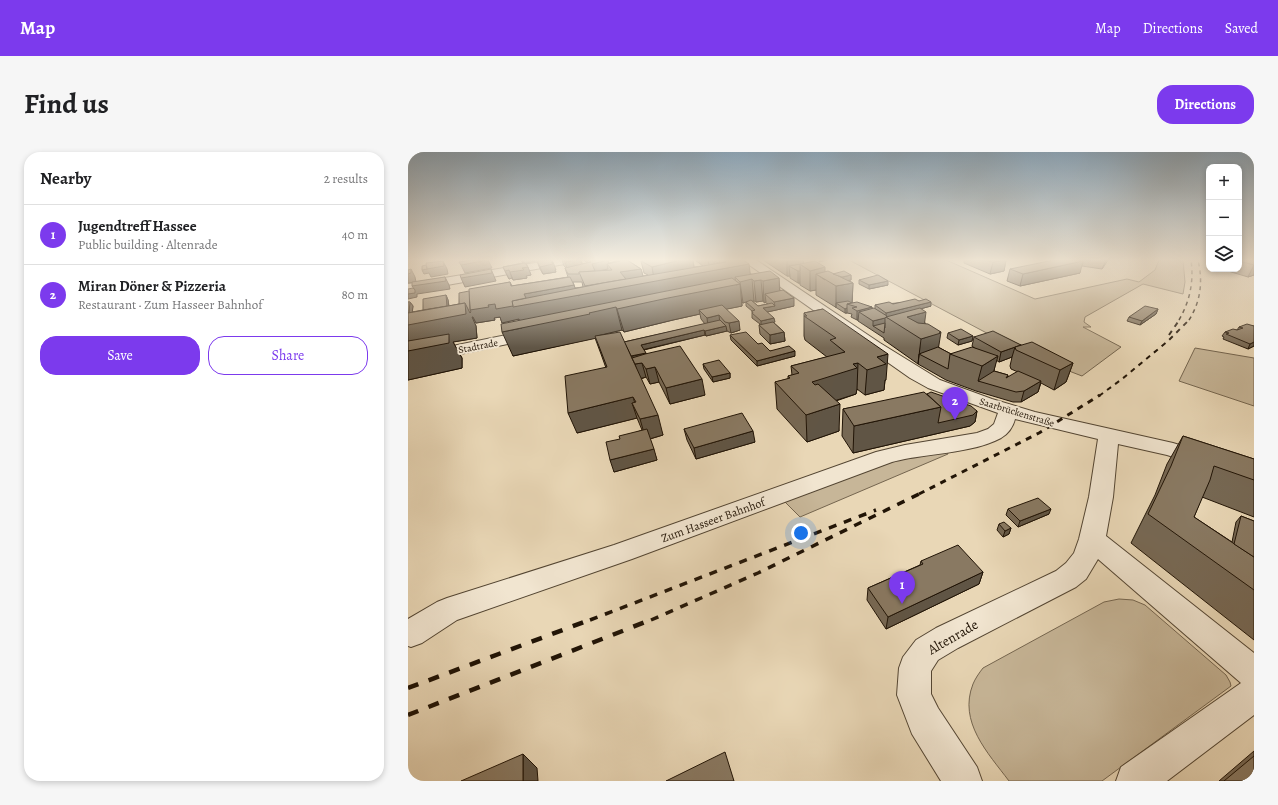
<!DOCTYPE html>
<html lang="en">
<head>
<meta charset="utf-8">
<style>
	:root { --surface:#fff; --page:#f6f6f6; --text:#202124; --muted:#757577; --line:#e0e0e0; --accent:#7c3aed }
	body { margin:0; font-family:Alegreya,serif; background:var(--page); color:var(--text) }
	.controls { position:absolute; right:12px; top:12px; display:grid; overflow:hidden; border-radius:8px; box-shadow:0 2px 6px #0003 }
	.controls button { width:36px; height:36px; display:grid; place-items:center; padding:0; border:0; border-bottom:1px solid var(--line); background:var(--surface); color:var(--text); font:20px sans-serif }
	.you { position:absolute; left:393px; top:381px; width:14px; height:14px; margin:-10px; border:3px solid #fff; border-radius:50%; background:#1a73e8; box-shadow:0 0 0 6px #1a73e833 }
	.badge { display:grid; place-items:center; width:26px; height:26px; border-radius:50%; background:var(--accent); color:#fff; font-size:13px; font-weight:700 }
	.pin { position:absolute; translate:-50% -33px; filter:drop-shadow(0 1px 2px #0008) }
	.pin::after { content:''; position:absolute; top:21px; width:14px; height:12px; background:inherit; clip-path:polygon(0 0,100% 0,50% 100%) }
	.list { margin:0; padding:0; list-style:none }
	h2 { display:flex; justify-content:space-between; align-items:center; height:52px; margin:0; padding:0 16px; font-size:17px }
	h2 small { font-size:13px; font-weight:400; color:var(--muted) }
	.list li { display:grid; grid-template-columns:26px 1fr auto; gap:12px; align-items:center; box-sizing:border-box; height:60px; padding:0 16px; border-top:1px solid var(--line) }
	.list b { display:block; font-size:15px; white-space:nowrap }
	.list p { margin:0; font-size:13px; white-space:nowrap; color:var(--muted) }
	.list em { font-size:13px; font-style:normal; color:var(--muted) }
	.actions { display:flex; gap:8px; padding:12px 16px }
	.actions a { flex:1; padding:9px 0; border:1px solid var(--accent); border-radius:16px; text-align:center; font-size:14px; color:var(--accent) }
	.actions .main { background:var(--accent); color:#fff }
	.icon { flex:none; width:22px; height:22px; fill:none; stroke:currentColor; stroke-width:2; stroke-linecap:round; stroke-linejoin:round }
	.map { position:relative; flex:none; width:846px; height:629px; overflow:hidden; border-radius:16px }
	header { display:flex; align-items:center; gap:24px; box-sizing:border-box; height:56px; padding:0 20px; background:var(--accent); color:#fff }
	header strong { font-size:19px }
	nav { display:flex; gap:22px; margin-inline-start:auto; font-size:14px }
	.intro { display:flex; align-items:center; justify-content:space-between; box-sizing:border-box; height:96px; padding:0 24px }
	h1 { margin:0; font-size:28px }
	.button { padding:10px 18px; border-radius:16px; background:var(--accent); color:#fff; font-size:14px; font-weight:700 }
	main { display:flex; gap:24px; padding:0 24px }
	aside { flex:1; background:var(--surface); border-radius:16px; box-shadow:0 2px 6px #0003 }
	.map>svg:first-child { display:block }
	.green { fill:#c7b698; stroke:#74654f }
	.lines { fill:none; stroke-linecap:round; stroke-linejoin:round }
	.minor-casing { stroke:#534532; stroke-width:2 }
	.minor { fill:#f1e5d0; fill-rule:evenodd }
	.rail-far4 { stroke:#211406; stroke-width:1.5; stroke-dasharray:4 4; stroke-linecap:butt }
	.rail-far3 { stroke:#211406; stroke-width:2; stroke-dasharray:5 5; stroke-linecap:butt }
	.rail-far2 { stroke:#211406; stroke-width:3; stroke-dasharray:6 6; stroke-linecap:butt }
	.rail-far1 { stroke:#211406; stroke-width:3.5; stroke-dasharray:8 8; stroke-linecap:butt }
	.rail { stroke:#211406; stroke-width:4.5; stroke-dasharray:11 11; stroke-linecap:butt }
	.wall { fill:#766854; stroke:#211406; fill-rule:evenodd }
	.shaded-wall { fill:#605545; stroke:#211406 }
	.building { fill:#897962; stroke:#211406 }
	.labels { text-anchor:middle; dominant-baseline:central; stroke-width:4; stroke-linejoin:round; paint-order:stroke }
	.far-street-label { font-size:10px; fill:#211406; stroke:#f1e5d0 }
	.street-label { font-size:12px; fill:#211406; stroke:#f1e5d0 }
	.near-street-label { font-size:14px; fill:#211406; stroke:#f1e5d0 }
</style>
</head>
<body>
<header>
<strong>Map</strong>
<nav><a>Map</a><a>Directions</a><a>Saved</a></nav>
</header>
<div class="intro"><h1>Find us</h1><a class="button">Directions</a></div>
<main>
<aside>
<h2>Nearby<small>2 results</small></h2>
<ul class="list">
<li><span class="badge">1</span><div><b>Jugendtreff Hassee</b><p>Public building · Altenrade</p></div><em>40 m</em></li>
<li><span class="badge">2</span><div><b>Miran Döner &amp; Pizzeria</b><p>Restaurant · Zum Hasseer Bahnhof</p></div><em>80 m</em></li>
</ul>
<div class="actions"><a class="main">Save</a><a>Share</a></div>
</aside>
<div class="map">
<svg width="846" height="629" viewBox="0 0 846 629">
	<rect width="100%" height="100%" fill="#e9d7b6"/>
	<filter id="stains"><feTurbulence type="fractalNoise" baseFrequency=".005" numOctaves="4"/><feColorMatrix values="0 0 0 0 .2 0 0 0 0 .09 0 0 0 0 .02 0 0 0 .5 -.17"/></filter>
	<radialGradient id="worn" r=".72"><stop offset=".6" stop-color="#630" stop-opacity="0"/><stop offset="1" stop-color="#630" stop-opacity=".3"/></radialGradient>
	<g class="green">
		<polygon points="441,108 538,108 627,147 719,127 731,130 747,118 751,108 775,108 777,130 775,142 735,132 677,165 676,170 683,175 675,175 713,195 674,224 622,204"/>
		<polygon points="787,196 846,206 846,254 771,229"/>
		<polygon points="539,299 540,302 392,365 377,350 483,308"/>
		<path d="M 711,447 L 725,448 L 737,453 L 818,523 L 822,530 L 823,534 L 694,629 L 601,629 C 580,601 550,570 565,532 C 567,527 571,521 575,516 L 696,450 Z"/>
	</g>
	<g class="lines">
		<g class="minor-casing">
			<g id="minor">
				<polygon points="145,108 168,108 162,111 0,140 0,132"/>
				<path d="M 336,108 L 348,108 L 472,191 L 532,228 L 584,247 L 627,260 L 765,291 L 846,316 L 846,331 L 759,303 L 710,292 L 705,345 L 698,384 L 846,501 L 846,563 L 759,629 L 708,629 L 713,615 L 833,531 L 690,407 L 678,427 L 668,435 L 550,496 L 530,508 L 523,519 L 523,542 L 530,556 L 569,615 L 574,629 L 533,629 L 504,582 L 489,543 L 491,516 L 495,505 L 508,488 L 528,476 L 648,419 L 658,411 L 666,401 L 671,387 L 681,345 L 690,287 L 607,267 C 605,275 600,282 593,286 C 563,302 517,301 484,310 L 224,407 L 49,468 L 14,491 L 3,495 L 0,494 L 0,467 L 29,450 L 39,446 L 206,393 L 468,300 L 497,293 L 569,281 L 580,277 L 586,272 L 590,261 L 520,236 L 502,226 L 337,110 Z"/>
				<polygon points="128,177 133,179 136,182 133,185 0,213 0,203"/>
			</g>
		</g>
		<use href="#minor" class="minor"/>
		<g class="rail-far4">
			<path d="M 771,168 C 782,149 786,129 783,108"/>
			<path d="M 781,168 C 793,149 795,129 790,108"/>
		</g>
		<g class="rail-far3">
			<polyline points="761,183 772,167"/>
			<polyline points="691,244 714,227 760,189 782,167"/>
		</g>
		<polyline class="rail-far2" points="511,342 631,281 692,243"/>
		<g class="rail-far1">
			<polyline points="182,468 468,358"/>
			<polyline points="243,468 350,421 513,341"/>
		</g>
		<g class="rail">
			<polyline points="0,536 184,467"/>
			<polyline points="0,563 245,467"/>
		</g>
	</g>
	<g class="wall">
		<polygon points="112,108 131,108 118,111 123,123 118,124 119,126 105,128 104,126 101,127 95,115 115,111"/>
		<path d="M 154,108 L 173,108 L 174,112 L 180,111 L 177,109 L 176,108 L 204,108 L 200,109 L 201,111 L 208,109 L 208,108 L 219,108 L 233,117 L 235,124 L 240,123 L 236,121 L 233,109 L 240,108 L 285,108 L 286,115 L 295,114 L 287,108 L 335,108 L 342,122 L 371,126 L 372,139 L 386,154 L 359,160 L 366,171 L 376,180 L 377,189 L 362,192 L 352,182 L 351,173 L 352,172 L 344,166 L 344,159 L 338,154 L 338,150 L 335,151 L 334,150 L 334,154 L 318,157 L 332,178 L 323,181 L 319,179 L 298,184 L 297,183 L 236,198 L 238,202 L 297,243 L 262,252 L 251,230 L 242,232 L 238,225 L 233,227 L 255,283 L 242,287 L 249,308 L 206,320 L 212,287 L 234,278 L 229,266 L 169,281 L 198,216 L 193,202 L 187,186 L 105,204 L 111,167 L 94,171 L 92,165 L 86,166 L 87,168 L 68,171 L 65,165 L 64,165 L 68,174 L 69,186 L 45,190 L 54,206 L 54,216 L 0,228 L 0,150 L 2,150 L 5,154 L 4,160 L 15,158 L 38,143 L 40,148 L 41,154 L 51,152 L 61,139 L 102,130 L 104,134 L 160,125 L 157,116 L 158,116 L 156,114 ZM 165,130 L 174,130 L 175,135 L 167,136 ZM 344,149 L 346,149 L 348,150 L 355,149 L 360,152 L 350,154 ZM 292,162 L 293,167 L 297,172 L 216,190 L 189,184 L 214,178 L 216,180 L 265,168 Z"/>
		<path d="M 355,108 L 395,108 L 396,112 L 417,120 L 425,122 L 443,123 L 443,128 L 440,128 L 445,131 L 444,151 L 464,155 L 464,157 L 467,157 L 467,153 L 511,149 L 523,154 L 512,157 L 517,171 L 530,195 L 543,202 L 568,197 L 564,194 L 566,185 L 613,193 L 665,211 L 658,230 L 646,238 L 633,231 L 630,240 L 613,250 L 605,250 L 568,239 L 538,228 L 510,212 L 476,188 L 476,186 L 450,169 L 450,168 L 449,168 L 443,165 L 444,162 L 439,161 L 437,161 L 408,143 L 408,138 L 402,139 L 392,133 L 392,131 L 390,131 L 382,126 L 382,124 L 379,124 ZM 604,205 L 602,214 L 603,217 L 610,220 L 599,226 L 600,223 L 586,219 L 588,208 L 591,210 Z"/>
		<polygon points="556,108 598,108 596,119 582,122 556,111"/>
		<polygon points="676,108 700,108 694,117 674,114"/>
		<polygon points="831,108 846,108 846,123 840,125 820,119 821,117 831,117"/>
		<polygon points="129,109 148,118 147,118 148,120 135,122 132,117"/>
		<polygon points="602,117 672,121 612,134 599,129"/>
		<polygon points="451,128 480,133 461,137 451,132"/>
		<polygon points="415,157 478,228 477,228 476,238 457,243 449,237 448,242 428,249 431,279 399,290 369,257 367,230 380,227 380,224 384,223 383,214 419,205 397,188 396,184 396,161"/>
		<polygon points="750,157 748,162 732,173 719,169 721,165"/>
		<polygon points="846,174 846,194 840,197 815,187 816,185 814,184 817,180 829,178 831,175"/>
		<polygon points="540,181 565,184 564,189 550,193 539,186"/>
		<polygon points="322,183 350,192 362,199 387,204 349,214 323,188"/>
		<polygon points="295,212 322,221 322,226 305,230 296,217"/>
		<polygon points="519,242 569,259 567,270 562,274 445,301 434,284 435,257"/>
		<polygon points="276,277 347,290 288,307 279,288"/>
		<polygon points="775,284 846,307 846,365 794,345 786,365 824,390 828,370 833,364 846,369 846,488 723,391 747,343 759,312"/>
		<polygon points="600,357 641,362 610,375 598,363"/>
		<polygon points="591,372 603,376 601,382 595,385 589,378"/>
		<polygon points="513,409 575,420 571,432 478,477 459,448 460,436 512,413"/>
		<polygon points="846,599 846,629 811,629"/>
	</g>
	<g class="shaded-wall">
		<polygon points="62,108 80,108 84,116 57,121 53,113 63,111"/>
		<polygon points="114,108 131,108 116,112"/>
		<polygon points="167,108 173,108 175,114 159,117 157,110"/>
		<polygon points="192,108 204,108 200,109 202,115 199,112 200,117 186,120 184,112"/>
		<polygon points="272,108 285,108 286,116 246,127 244,115"/>
		<polygon points="300,108 306,108 307,118 341,112 343,128 344,127 346,149 339,150 338,150 335,151 332,130 327,125 328,133 332,132 334,154 295,162 291,158 292,162 265,168 216,180 209,157 208,155 214,178 189,184 189,186 105,204 94,180 114,176 111,167 94,171 92,165 86,166 87,168 68,171 65,165 64,165 68,174 69,186 45,190 54,206 54,216 0,228 0,168 2,150 5,154 3,172 38,143 40,148 42,165 57,151 62,158 116,142 166,133 170,144 212,120 233,117 236,128 302,119"/>
		<polygon points="379,108 395,108 396,115 392,112 392,131 390,131 390,119 381,114 382,124 379,124"/>
		<polygon points="411,108 419,108 411,110"/>
		<polygon points="596,108 598,108 596,119 582,122 585,110"/>
		<polygon points="698,108 700,108 694,117"/>
		<polygon points="35,109 39,117 40,122 23,125 21,121 16,122 14,118 19,117"/>
		<polygon points="675,109 672,121 612,134 615,122"/>
		<polygon points="143,110 145,110 148,118 147,118 148,120 135,122 132,115"/>
		<polygon points="846,113 846,123 840,125"/>
		<polygon points="120,115 123,123 118,124 119,126 105,128 102,120 114,116"/>
		<polygon points="417,115 417,128 408,122 408,138 402,139 402,119"/>
		<polygon points="3,117 7,125 8,130 0,131 0,122"/>
		<polygon points="83,117 88,129 57,135 53,126"/>
		<polygon points="101,118 104,126 101,127 97,119"/>
		<polygon points="443,123 443,128 432,130 432,126"/>
		<polygon points="37,125 41,133 42,137 9,142 9,145 0,147 0,142 7,138 4,134"/>
		<polygon points="371,126 372,147 357,142 358,150 356,151 355,129"/>
		<polygon points="353,128 355,149 348,150 346,129"/>
		<polygon points="480,129 480,133 461,137 461,133"/>
		<polygon points="445,131 444,152 428,151 428,156 428,134"/>
		<polygon points="386,146 386,154 355,161 355,156 367,154 366,150"/>
		<polygon points="523,150 523,154 479,166 478,165 478,161"/>
		<polygon points="464,155 464,164 451,160 450,168 449,168 449,159"/>
		<polygon points="439,156 439,161 437,161 437,157"/>
		<polygon points="750,157 748,162 732,173 734,169"/>
		<polygon points="518,160 515,183 499,165"/>
		<polygon points="311,163 312,172 300,175 299,166"/>
		<polygon points="366,166 367,170 353,174 353,169"/>
		<polygon points="477,166 477,176 465,174 465,169"/>
		<polygon points="331,169 332,178 323,181 321,171"/>
		<polygon points="318,174 319,179 298,184 297,179"/>
		<polygon points="296,178 297,183 234,198 233,193"/>
		<polygon points="376,180 377,189 362,192 362,183"/>
		<polygon points="533,180 529,205 511,202 510,212 513,187"/>
		<polygon points="565,184 564,189 550,193 551,188"/>
		<polygon points="846,190 846,194 840,197 842,192"/>
		<polygon points="607,195 604,205 591,210 593,200"/>
		<polygon points="387,199 387,204 349,214 349,209"/>
		<polygon points="238,201 239,206 225,209 221,205"/>
		<polygon points="480,202 478,228 477,228 476,238 457,243 459,218 469,205"/>
		<polygon points="590,204 583,229 570,229 574,214"/>
		<polygon points="234,211 238,225 231,227 227,212"/>
		<polygon points="450,211 449,237 448,242 404,256 404,230 445,212"/>
		<polygon points="665,211 658,230 646,238 652,218"/>
		<polygon points="247,215 251,230 242,232 238,217"/>
		<polygon points="322,221 322,226 305,230 304,225"/>
		<polygon points="294,227 297,243 262,252 258,236"/>
		<polygon points="633,229 630,240 613,250 616,239"/>
		<polygon points="225,245 231,265 224,251 229,266 169,281 160,261"/>
		<polygon points="432,252 431,279 399,290 398,263"/>
		<polygon points="533,255 569,259 567,270 562,274 445,301 446,274"/>
		<polygon points="250,263 255,283 238,288 232,267"/>
		<polygon points="345,279 347,290 288,307 286,296"/>
		<polygon points="246,297 249,308 206,320 202,308"/>
		<polygon points="643,357 641,362 610,375 612,369"/>
		<polygon points="603,376 601,382 595,385 597,379"/>
		<polygon points="575,420 571,432 478,477 480,465"/>
		<polygon points="115,602 129,616 130,629 115,629"/>
	</g>
	<g class="building">
		<polygon points="63,108 80,108 53,113 51,110"/>
		<polygon points="140,108 143,108 145,110 143,110 145,112 132,115 129,109"/>
		<polygon points="155,108 167,108 157,110"/>
		<polygon points="180,108 200,108 184,112 187,119 171,120 171,122 160,122 157,116 183,110"/>
		<polygon points="210,108 219,108 233,117 212,120 218,127 177,134 171,120 204,118 199,112 212,109"/>
		<polygon points="240,108 272,108 244,115 233,109"/>
		<polygon points="306,108 311,108 312,111 310,111"/>
		<polygon points="315,108 335,108 341,112 150,147 105,155 104,149 195,131 318,110"/>
		<polygon points="577,108 596,108 585,110"/>
		<polygon points="646,108 671,108 675,109 615,122 602,117"/>
		<polygon points="831,108 846,108 846,113 831,109"/>
		<polygon points="35,109 36,114 19,117 18,111"/>
		<polygon points="407,109 417,115 402,119 392,112"/>
		<polygon points="117,111 120,115 114,116 116,118 102,120 101,118 97,119 95,115"/>
		<polygon points="393,112 392,112 392,119 390,119 381,114"/>
		<polygon points="18,113 19,117 14,118 14,114"/>
		<polygon points="3,117 3,121 0,122 0,118"/>
		<polygon points="83,117 84,121 53,126 52,123"/>
		<polygon points="362,119 371,126 355,129 353,128 346,129 344,127 332,130 327,125"/>
		<polygon points="420,119 445,131 428,134 408,122"/>
		<polygon points="436,119 443,123 434,125 425,122"/>
		<polygon points="470,123 480,129 461,133 451,128"/>
		<polygon points="37,125 38,129 4,134 4,130"/>
		<polygon points="162,125 166,133 116,142 118,146 104,149 105,154 88,157 87,152 80,153 81,155 62,158 61,137 102,130 103,134"/>
		<polygon points="324,126 332,132 260,146 209,157 208,155 181,161 182,162 94,180 93,172"/>
		<polygon points="5,136 7,138 7,141 0,142 0,137"/>
		<polygon points="375,138 386,146 366,150 357,142"/>
		<polygon points="61,139 62,158 63,160 62,161 57,151 51,152 51,141"/>
		<polygon points="38,143 39,154 15,158 15,147"/>
		<polygon points="507,147 511,149 518,147 523,150 478,161 467,153 481,150 485,152"/>
		<polygon points="343,148 350,154 364,151 367,154 355,156 366,166 353,169 344,161 345,161 344,159 347,158 338,150"/>
		<polygon points="440,149 444,151 439,152 439,156 437,157 428,151"/>
		<polygon points="0,150 2,150 1,160 0,161"/>
		<polygon points="449,150 464,155 449,159 444,156 449,155 439,152"/>
		<polygon points="57,151 58,162 0,173 0,161"/>
		<polygon points="314,153 331,169 321,171 317,170 311,163 299,166 291,158"/>
		<polygon points="737,154 750,157 734,169 721,165"/>
		<polygon points="466,156 479,164 477,166 465,169 451,160"/>
		<polygon points="512,156 518,160 499,165 510,171 520,172 533,180 531,180 533,181 513,187 478,165"/>
		<polygon points="415,157 480,202 469,205 478,212 459,218 450,211 445,212 449,216 404,230 407,233 410,232 432,252 398,263 367,230 382,226 380,224 391,221 383,214 437,200 422,188 428,186 396,164 399,164 396,161"/>
		<polygon points="312,168 318,174 297,179 296,178 233,193 238,201 223,204 216,190"/>
		<polygon points="365,170 376,180 362,183 351,173"/>
		<polygon points="477,171 476,181 465,174"/>
		<polygon points="839,172 846,174 846,190 842,192 818,182 821,181 817,180 825,177 829,178 835,176 831,175"/>
		<polygon points="553,177 565,184 551,188 540,181"/>
		<polygon points="585,179 613,193 593,200 566,185"/>
		<polygon points="212,180 250,263 232,267 224,251 228,250 225,245 160,261 157,224 199,215 187,184"/>
		<polygon points="338,180 350,192 354,191 362,199 381,194 387,199 349,209 322,183"/>
		<polygon points="41,182 41,191 0,199 0,189"/>
		<polygon points="624,190 665,211 652,218 608,198 607,195"/>
		<polygon points="272,194 294,227 258,236 247,215 238,217 234,211 227,212 224,206 237,202"/>
		<polygon points="530,195 543,202 542,202 540,217 511,202"/>
		<polygon points="564,195 590,204 574,214 542,202"/>
		<polygon points="311,208 322,221 304,225 295,212"/>
		<polygon points="586,219 600,223 598,226 610,219 633,229 616,239 608,240 570,229"/>
		<polygon points="516,240 533,255 446,274 435,257"/>
		<polygon points="523,240 563,254 569,259 565,263 530,271 533,255 519,242"/>
		<polygon points="334,261 345,279 286,296 276,277"/>
		<polygon points="239,277 246,297 202,308 198,290 212,287 211,284"/>
		<polygon points="775,284 846,307 846,328 806,314 802,328 786,365 846,405 846,438 740,362 763,314"/>
		<polygon points="630,346 643,357 612,369 600,357"/>
		<polygon points="833,364 846,369 846,405 826,392"/>
		<polygon points="596,370 603,376 597,379 591,372"/>
		<polygon points="550,393 575,420 480,465 460,436 515,412 513,409"/>
		<polygon points="317,600 326,629 258,629"/>
		<polygon points="115,602 115,629 53,629"/>
		<polygon points="846,604 846,629 816,629"/>
	</g>
	<linearGradient id="sky" x2="0" y2="1"><stop stop-color="#8da8bc"/><stop offset="0.55" stop-color="#f5edde"/><stop offset="1" stop-color="#f5edde" stop-opacity="0"/></linearGradient>
	<rect width="846" height="196" fill="url(#sky)"/>
	<g class="labels">
		<g class="far-street-label">
			<text transform="translate(70 194) rotate(-11)">Stadtrade</text>
			<text transform="translate(609 260) rotate(17)">Saarbrückenstraße</text>
		</g>
		<g class="street-label">
			<text transform="translate(305 368) rotate(-20)">Zum Hasseer Bahnhof</text>
		</g>
		<g class="near-street-label">
			<text transform="translate(545 485) rotate(-30)">Altenrade</text>
		</g>
	</g>
	<rect width="100%" height="100%" filter="url(#stains)"/>
	<rect width="100%" height="100%" fill="url(#worn)"/>
</svg>
<div class="controls">
<button>+</button>
<button>−</button>
<button><svg class="icon" aria-label="layers" viewBox="0 0 24 24"><path d="M12 4l9 5-9 5-9-5zM3 14l9 5 9-5"/></svg></button>
</div>
<div class="you"></div>
<div class="pin badge" style="left:494px;top:452px">1</div>
<div class="pin badge" style="left:547px;top:268px">2</div>
</div>
</main>
</body>
</html>
